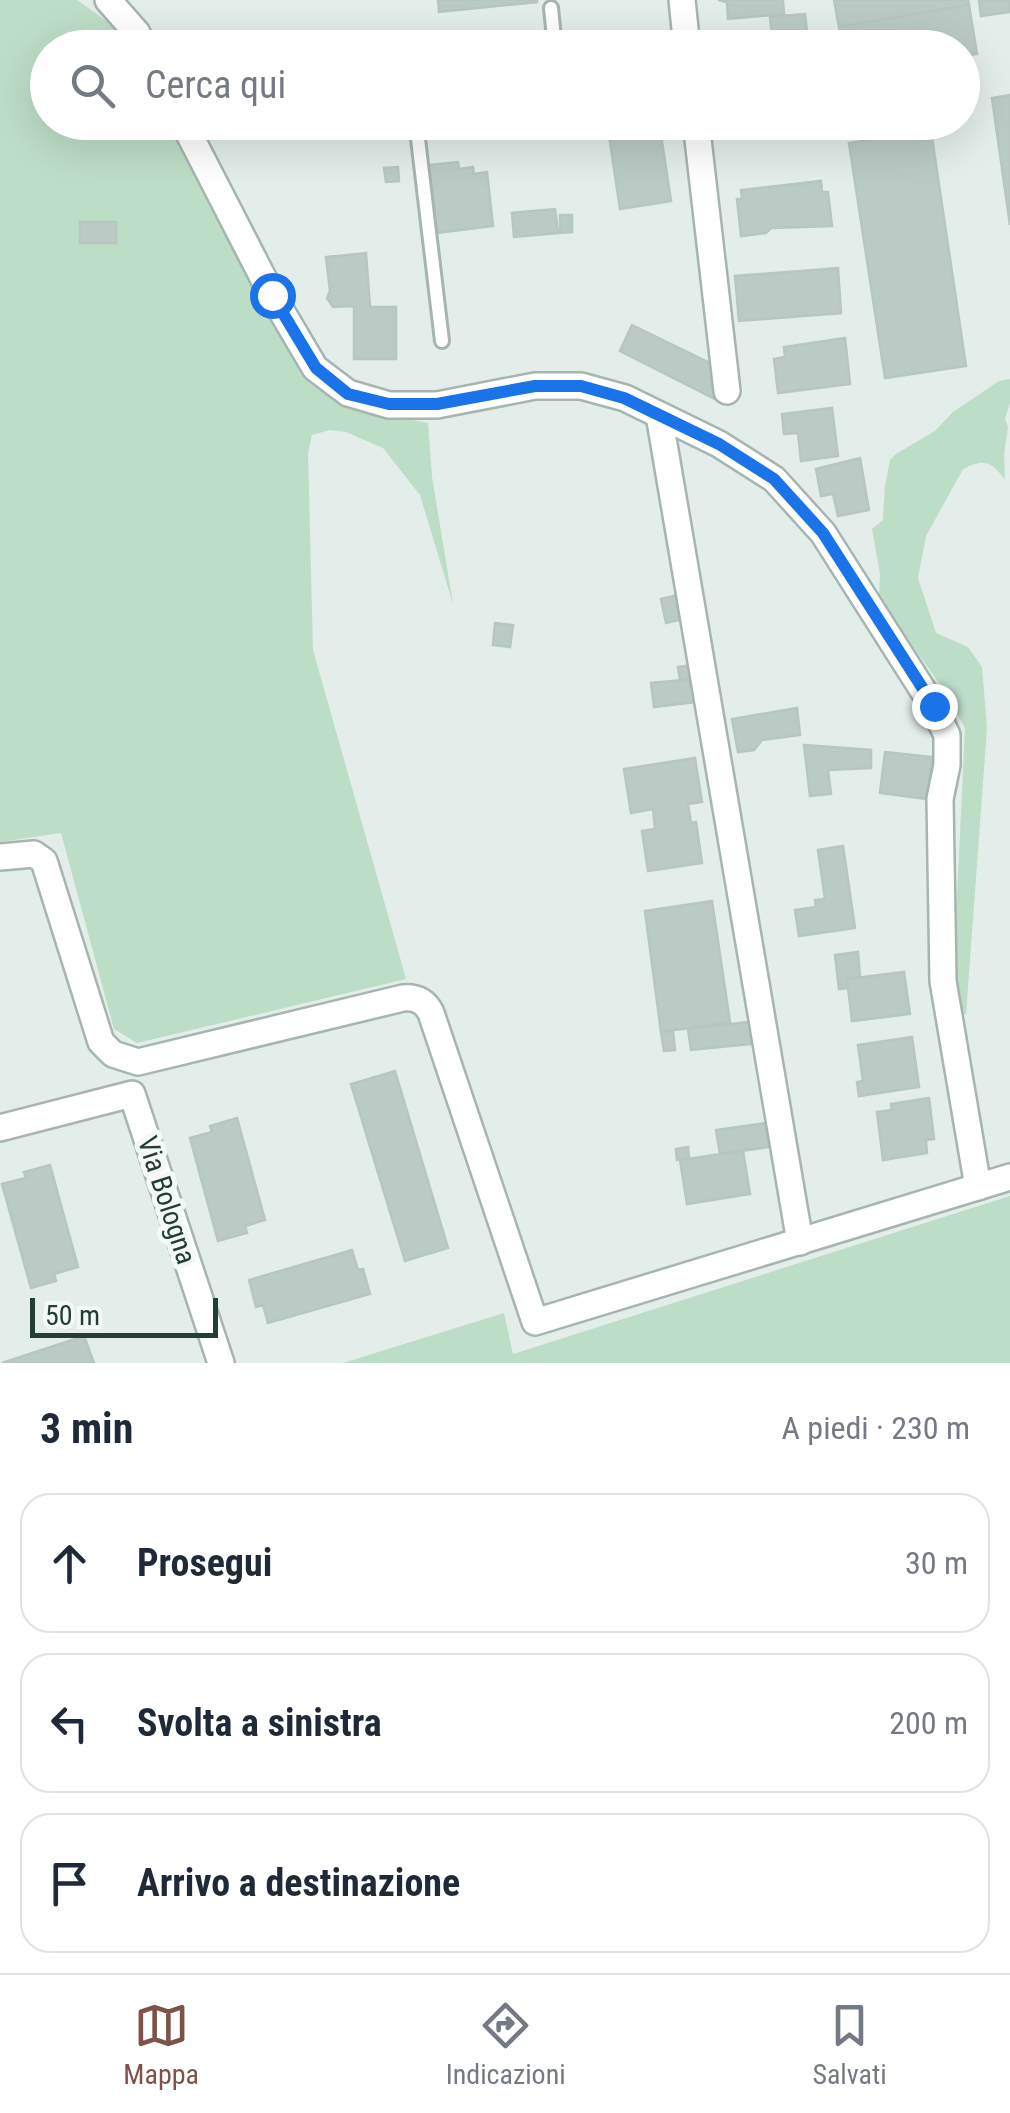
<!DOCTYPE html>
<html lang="it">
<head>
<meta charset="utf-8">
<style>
	:root { --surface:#fff; --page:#f2f2f3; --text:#1f2937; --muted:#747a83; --line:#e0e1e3; --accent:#7d5249 }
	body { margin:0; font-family:"Roboto Condensed",sans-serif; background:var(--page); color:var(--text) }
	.scale { position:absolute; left:30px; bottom:25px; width:188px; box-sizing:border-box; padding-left:10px; border:5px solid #233e37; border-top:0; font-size:28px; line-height:35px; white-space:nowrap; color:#233e37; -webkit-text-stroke:8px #f4f9f6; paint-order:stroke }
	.stop { position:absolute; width:30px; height:30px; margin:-22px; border:8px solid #1a73e8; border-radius:50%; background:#fff }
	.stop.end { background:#1a73e8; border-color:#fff; box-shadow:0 2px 10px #0008 }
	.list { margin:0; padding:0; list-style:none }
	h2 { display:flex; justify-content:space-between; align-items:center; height:130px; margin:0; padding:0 40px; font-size:42px }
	h2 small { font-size:32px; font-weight:400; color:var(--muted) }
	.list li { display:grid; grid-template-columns:65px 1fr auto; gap:30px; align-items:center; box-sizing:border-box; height:140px; margin:0 20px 20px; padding:0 20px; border:2px solid var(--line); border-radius:30px }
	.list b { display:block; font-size:38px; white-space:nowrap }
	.list em { font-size:32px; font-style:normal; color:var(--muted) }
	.icon { flex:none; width:55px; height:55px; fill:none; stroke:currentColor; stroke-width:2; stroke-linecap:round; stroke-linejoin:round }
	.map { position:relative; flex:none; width:1010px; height:1363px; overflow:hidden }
	.search { position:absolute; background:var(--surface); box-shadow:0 10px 40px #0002; left:30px; right:30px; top:30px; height:110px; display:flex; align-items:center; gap:25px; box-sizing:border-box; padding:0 35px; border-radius:55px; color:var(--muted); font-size:38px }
	.sheet { height:610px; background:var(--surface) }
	nav { display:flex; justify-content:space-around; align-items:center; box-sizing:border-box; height:140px; border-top:2px solid var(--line); background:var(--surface); font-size:28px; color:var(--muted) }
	nav a { display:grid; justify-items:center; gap:5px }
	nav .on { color:var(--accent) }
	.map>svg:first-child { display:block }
	.green { fill:#bcddc6 }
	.building { fill:#bbcac5; stroke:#b6c6c0; stroke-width:2.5 }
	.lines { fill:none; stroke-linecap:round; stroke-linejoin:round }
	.service-casing { stroke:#a6b5b0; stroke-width:18 }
	.minor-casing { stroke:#a6b5b0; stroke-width:30 }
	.service { stroke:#fff; stroke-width:12 }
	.minor { stroke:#fff; stroke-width:25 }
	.route { stroke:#1a73e8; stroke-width:12 }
	.labels { text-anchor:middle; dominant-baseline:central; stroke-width:10; stroke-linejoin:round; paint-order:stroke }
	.street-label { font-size:28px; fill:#233e37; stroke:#f4f9f6 }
</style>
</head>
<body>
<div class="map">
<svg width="1010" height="1363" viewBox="0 0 1010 1363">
	<rect width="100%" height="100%" fill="#e3ede9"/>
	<g class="green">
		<polygon points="0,0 77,0 108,22 130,47 48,48 48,122 173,123 288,349 311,380 373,413 428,423 432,477 453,604 420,495 383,448 346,432 330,430 312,435 308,453 313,650 406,979 137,1043 114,1029 61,833 0,842"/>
		<path d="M 1010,379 L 1010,402 L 1005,419 L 1008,427 L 1004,454 L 1005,480 C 992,461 984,458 963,469 L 926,536 L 918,578 L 936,633 L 968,647 L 982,667 L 987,728 L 966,1014 L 959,1014 L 953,982 L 965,728 L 947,694 L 879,599 L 880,574 L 872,529 L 883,520 L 885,486 L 890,460 L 896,454 L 935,431 L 953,412 L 999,381 Z"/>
		<polygon points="1010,1196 1010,1363 343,1363 504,1313 513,1354"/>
	</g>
	<g class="building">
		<polygon points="438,0 537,0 537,2 439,12"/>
		<polygon points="718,0 783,0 784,14 728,19 727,2"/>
		<polygon points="834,0 968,0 969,5 839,27"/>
		<polygon points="979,0 1010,0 1010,12 981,16"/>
		<polygon points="969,5 977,54 962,56 962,48 842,48 839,27"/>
		<polygon points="805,14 809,48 773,48 770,17"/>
		<polygon points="436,40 436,48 390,48 390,41"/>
		<polygon points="1010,95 1010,225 992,98"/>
		<polygon points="607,122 659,122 671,201 620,209"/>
		<polygon points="931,131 966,366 885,378 849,143"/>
		<polygon points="458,162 459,169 473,167 474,174 487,172 493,226 436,233 428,165"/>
		<polygon points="398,167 399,181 386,182 384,168"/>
		<polygon points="821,181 822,192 828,192 832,226 771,228 766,233 741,236 737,199 742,199 741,190"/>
		<polygon points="555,209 558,233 514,237 512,213"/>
		<polygon points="560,215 572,215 572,232 560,233"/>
		<rect x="80" y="222" width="36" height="21"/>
		<polygon points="366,253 370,307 396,307 396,359 354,359 354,306 333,307 327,298 330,291 326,257"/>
		<polygon points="838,268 841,313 739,321 735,276"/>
		<polygon points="632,325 712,364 717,400 620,351"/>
		<polygon points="845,338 850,384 778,393 774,359 785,357 784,347"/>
		<polygon points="832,408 838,456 801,461 798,433 784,434 782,414"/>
		<polygon points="860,458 869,510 838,516 833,494 821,496 816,469"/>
		<polygon points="678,595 683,619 666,623 661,599"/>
		<polygon points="495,623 513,625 510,647 493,645"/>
		<polygon points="692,665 694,679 680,680 678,667"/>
		<polygon points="694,679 697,702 654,707 651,683"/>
		<polygon points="797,708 800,735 762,740 754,750 738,752 732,719"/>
		<polygon points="804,745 871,750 871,768 828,770 831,794 810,796"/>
		<polygon points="885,752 932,757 927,799 880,793"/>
		<polygon points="695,758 702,802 688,804 691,823 696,822 702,863 648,871 642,831 655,829 653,809 631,813 624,769"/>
		<polygon points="843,846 855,928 799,936 795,910 816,907 815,900 825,899 818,850"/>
		<polygon points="712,901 730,1022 661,1032 645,911"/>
		<polygon points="858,952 860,977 847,979 848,988 839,989 835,955"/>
		<polygon points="904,972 910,1014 852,1021 847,979"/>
		<polygon points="749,1022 752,1044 691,1050 688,1029"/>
		<polygon points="673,1031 675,1050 664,1051 661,1032"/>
		<polygon points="912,1037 919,1087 859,1096 857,1082 863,1081 858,1045"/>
		<polygon points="395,1071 448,1248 405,1261 351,1084"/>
		<polygon points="929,1098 934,1139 926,1140 927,1153 883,1160 877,1112 892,1110 891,1104"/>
		<polygon points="237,1118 265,1220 245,1226 247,1233 218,1241 190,1138 212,1132 210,1126"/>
		<polygon points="765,1123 769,1147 720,1154 716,1130"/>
		<polygon points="688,1147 689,1158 677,1160 676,1149"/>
		<polygon points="743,1151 750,1194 687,1204 680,1160"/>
		<polygon points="50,1165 78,1267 54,1274 56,1281 31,1288 2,1184 26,1178 24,1172"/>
		<polygon points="352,1250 358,1270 363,1269 370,1294 268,1323 263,1305 256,1307 249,1280"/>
		<polygon points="84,1336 94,1363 2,1363"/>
	</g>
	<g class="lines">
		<g class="service-casing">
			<g id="service">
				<polyline points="551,8 555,48"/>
				<polyline points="416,122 442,341"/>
			</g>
		</g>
		<g class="minor-casing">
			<g id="minor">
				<polyline points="108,0 137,33 144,48"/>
				<polyline points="682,0 687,48"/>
				<polyline points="183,122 272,295 315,368 348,393 389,405 437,405 535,386 581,386 625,398 719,444 774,479 823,533 933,706 947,735 947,765 940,799 943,981 978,1187"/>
				<polyline points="696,122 727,391"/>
				<polyline points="659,415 800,1242"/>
				<path d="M 0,857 L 34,854 L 44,861 L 101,1042 L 113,1054 L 138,1062 L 403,998 C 416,997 425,1001 431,1013 L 535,1322 L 1010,1177"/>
				<polyline points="0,1128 132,1094 221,1363"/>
			</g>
		</g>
		<use href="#service" class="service"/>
		<use href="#minor" class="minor"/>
	</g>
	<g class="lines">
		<polyline class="route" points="272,295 316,368 348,394 389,404 437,404 535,386 581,386 624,398 719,444 774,479 823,533 934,706"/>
	</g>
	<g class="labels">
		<g class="street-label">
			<text transform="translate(167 1200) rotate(72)">Via Bologna</text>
		</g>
	</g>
</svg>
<div class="scale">50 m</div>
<div class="stop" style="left:272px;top:295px"></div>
<div class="stop end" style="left:934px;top:706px"></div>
<div class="search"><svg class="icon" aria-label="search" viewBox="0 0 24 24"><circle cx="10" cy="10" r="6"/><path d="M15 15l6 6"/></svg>Cerca qui</div>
</div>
<section class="sheet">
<h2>3 min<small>A piedi · 230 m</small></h2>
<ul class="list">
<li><svg class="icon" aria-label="ahead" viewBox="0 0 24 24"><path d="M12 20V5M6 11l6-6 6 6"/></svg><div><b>Prosegui</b></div><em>30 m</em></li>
<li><svg class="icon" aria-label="left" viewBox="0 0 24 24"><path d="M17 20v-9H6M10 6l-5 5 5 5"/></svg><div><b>Svolta a sinistra</b></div><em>200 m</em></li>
<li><svg class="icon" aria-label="arrive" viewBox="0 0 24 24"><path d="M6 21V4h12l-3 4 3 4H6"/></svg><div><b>Arrivo a destinazione</b></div></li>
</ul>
</section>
<nav>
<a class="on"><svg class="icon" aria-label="map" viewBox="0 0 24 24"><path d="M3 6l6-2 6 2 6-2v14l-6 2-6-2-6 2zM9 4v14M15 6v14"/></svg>Mappa</a>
<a><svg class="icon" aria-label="directions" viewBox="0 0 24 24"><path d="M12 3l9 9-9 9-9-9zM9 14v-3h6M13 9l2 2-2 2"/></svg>Indicazioni</a>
<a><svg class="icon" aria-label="saved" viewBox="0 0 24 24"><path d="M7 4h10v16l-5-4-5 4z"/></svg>Salvati</a>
</nav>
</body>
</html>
